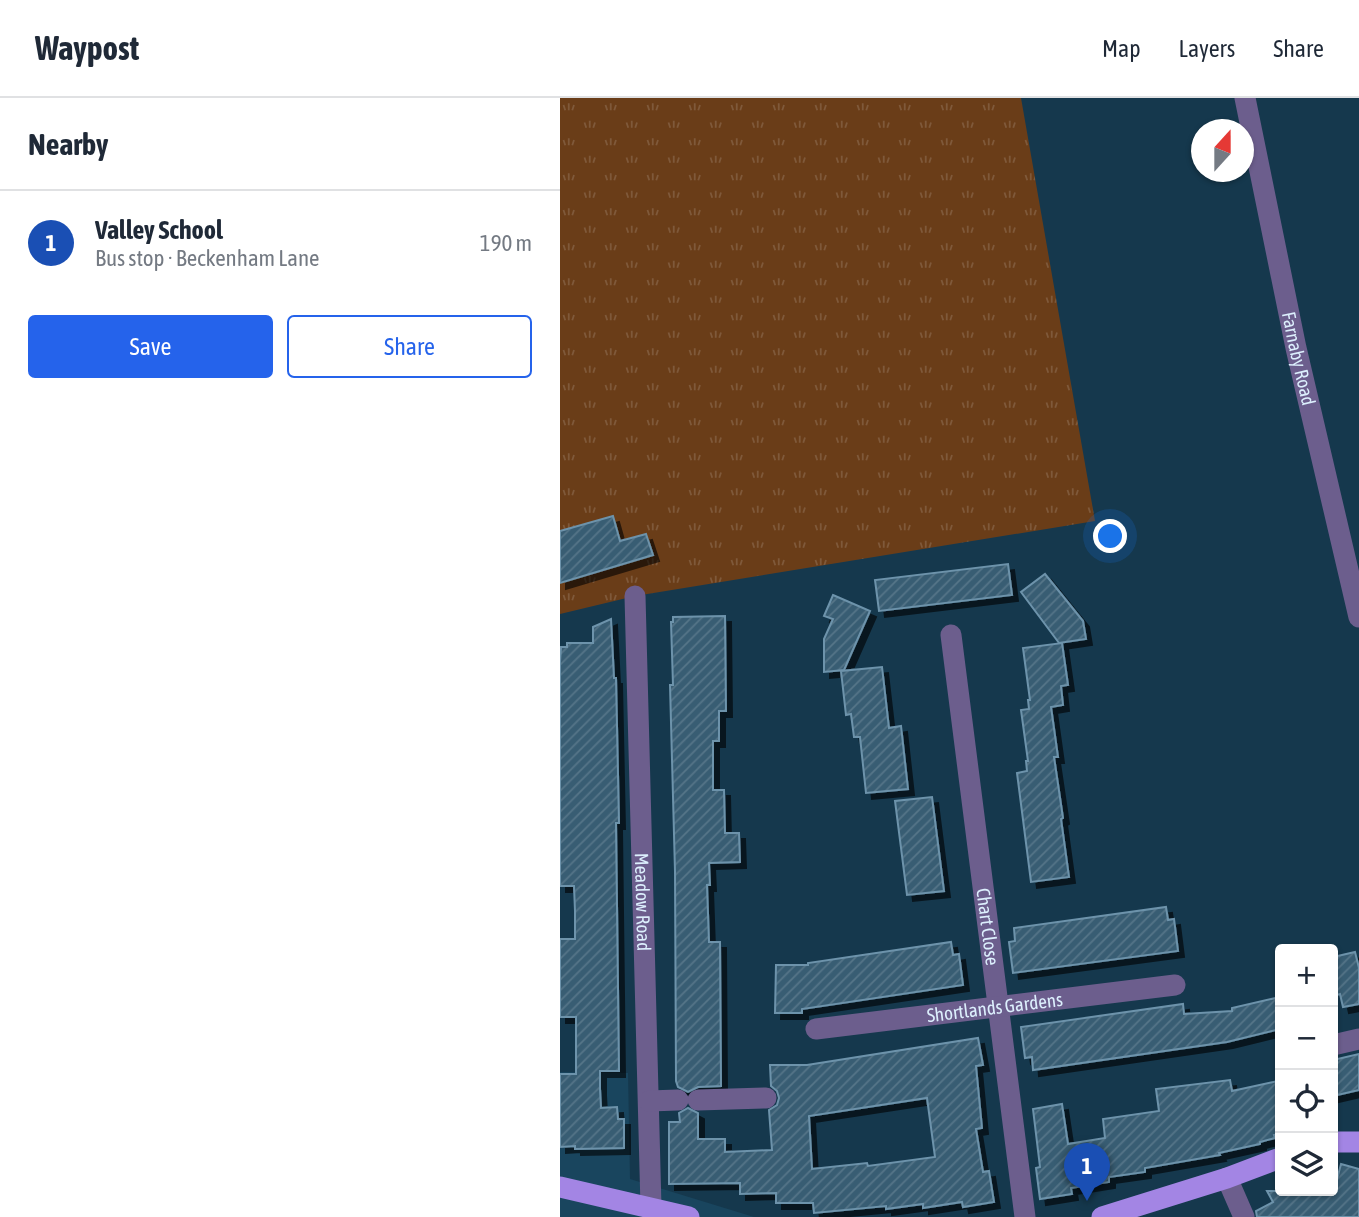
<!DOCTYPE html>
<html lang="en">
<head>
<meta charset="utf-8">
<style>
	:root { --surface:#fff; --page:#f2f2f3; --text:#1f2937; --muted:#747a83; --line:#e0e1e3; --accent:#2563eb }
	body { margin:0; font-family:"Asap Condensed",sans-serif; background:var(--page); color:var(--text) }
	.controls { position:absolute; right:21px; bottom:21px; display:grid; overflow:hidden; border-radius:7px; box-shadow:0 2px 5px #0004 }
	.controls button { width:63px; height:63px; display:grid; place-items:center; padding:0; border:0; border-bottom:2px solid var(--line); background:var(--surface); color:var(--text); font:35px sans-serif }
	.compass { position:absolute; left:631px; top:21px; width:63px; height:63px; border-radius:50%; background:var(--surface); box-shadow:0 2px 5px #0004; rotate:21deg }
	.you { position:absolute; left:551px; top:439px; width:24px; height:24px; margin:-18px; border:5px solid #fff; border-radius:50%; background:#1a73e8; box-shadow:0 0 0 10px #1a73e833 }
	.badge { display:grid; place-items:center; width:46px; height:46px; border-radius:50%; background:var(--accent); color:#fff; font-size:23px; font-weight:700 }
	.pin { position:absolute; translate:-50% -58px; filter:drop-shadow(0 2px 4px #0008) }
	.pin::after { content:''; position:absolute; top:37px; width:24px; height:21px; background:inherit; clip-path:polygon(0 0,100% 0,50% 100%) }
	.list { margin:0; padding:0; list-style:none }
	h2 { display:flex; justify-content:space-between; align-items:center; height:91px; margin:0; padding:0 28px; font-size:30px }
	h2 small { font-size:23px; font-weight:400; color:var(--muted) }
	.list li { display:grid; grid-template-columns:46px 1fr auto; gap:21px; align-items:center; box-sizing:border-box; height:105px; padding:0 28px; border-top:2px solid var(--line) }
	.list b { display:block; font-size:26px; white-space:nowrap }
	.list p { margin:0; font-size:23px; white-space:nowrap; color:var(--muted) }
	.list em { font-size:23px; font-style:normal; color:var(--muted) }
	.actions { display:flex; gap:14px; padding:21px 28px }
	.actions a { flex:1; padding:16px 0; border:2px solid var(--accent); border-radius:7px; text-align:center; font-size:24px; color:var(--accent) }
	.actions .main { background:var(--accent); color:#fff }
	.icon { flex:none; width:38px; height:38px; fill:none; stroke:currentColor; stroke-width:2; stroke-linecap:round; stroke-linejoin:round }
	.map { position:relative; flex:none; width:799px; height:1119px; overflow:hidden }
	header { display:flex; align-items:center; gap:42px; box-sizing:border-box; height:98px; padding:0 35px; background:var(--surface); border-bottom:2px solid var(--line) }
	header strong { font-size:33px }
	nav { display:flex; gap:38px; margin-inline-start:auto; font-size:24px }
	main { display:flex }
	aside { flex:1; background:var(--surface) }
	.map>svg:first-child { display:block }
	.built { fill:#19455e }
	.grass { fill:url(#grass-tufts) }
	.building { fill:url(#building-hatch); stroke:#6d93ab; stroke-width:2; fill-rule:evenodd; filter:url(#shadow) }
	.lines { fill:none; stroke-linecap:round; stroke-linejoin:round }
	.minor { stroke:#6c5e8d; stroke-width:21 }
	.major { stroke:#a385e4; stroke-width:21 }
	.labels { text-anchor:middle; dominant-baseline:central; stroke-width:6; stroke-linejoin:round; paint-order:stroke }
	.street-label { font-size:19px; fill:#dceffd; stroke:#0f1e28 }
</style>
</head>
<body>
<header>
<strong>Waypost</strong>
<nav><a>Map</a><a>Layers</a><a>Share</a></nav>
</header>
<main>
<aside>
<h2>Nearby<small></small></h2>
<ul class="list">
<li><span class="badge" style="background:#1a4fb4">1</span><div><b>Valley School</b><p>Bus stop · Beckenham Lane</p></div><em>190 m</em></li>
</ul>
<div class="actions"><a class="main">Save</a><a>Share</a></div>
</aside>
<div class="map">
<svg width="799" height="1119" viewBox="0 0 799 1119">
	<defs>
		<pattern id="grass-tufts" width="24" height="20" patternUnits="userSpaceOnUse" patternTransform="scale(1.75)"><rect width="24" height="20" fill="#6a3d18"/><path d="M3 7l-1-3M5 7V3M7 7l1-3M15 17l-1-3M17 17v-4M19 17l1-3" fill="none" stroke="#7f593a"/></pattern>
		<pattern id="building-hatch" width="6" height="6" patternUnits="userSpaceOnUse" patternTransform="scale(1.75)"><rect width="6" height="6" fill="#395d73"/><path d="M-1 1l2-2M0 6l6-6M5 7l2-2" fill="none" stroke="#557588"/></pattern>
		<filter id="shadow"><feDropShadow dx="6" dy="6" stdDeviation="0" flood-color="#0009"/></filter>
	</defs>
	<rect width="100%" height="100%" fill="#15384d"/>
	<polygon class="built" points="0,974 68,975 70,1081 194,1119 0,1119"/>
	<polygon class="grass" points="0,0 461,0 535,423 75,498 0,516"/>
	<g class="building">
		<polygon points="53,418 60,443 86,436 93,457 0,485 0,433"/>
		<polygon points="448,466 452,497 319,513 315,482"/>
		<polygon points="485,476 523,523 526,541 499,545 461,494"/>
		<polygon points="273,497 310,513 284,572 264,574 264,541 273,521 264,518"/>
		<polygon points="165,518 166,613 159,613 159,643 153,643 153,692 164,692 165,735 179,735 180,764 149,765 150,787 147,787 149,844 160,844 161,988 138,989 128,994 118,989 116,983 115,773 110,587 113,587 111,524 113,524 113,519"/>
		<polygon points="51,521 54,580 56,580 59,725 56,725 59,973 40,973 40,991 41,1010 57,1009 58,1021 64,1021 64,1050 15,1051 15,1048 0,1049 0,976 16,976 16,919 0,919 0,841 15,841 15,813 14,788 0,788 0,563 1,549 7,549 7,545 33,545 33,529"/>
		<polygon points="502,545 508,587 501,588 503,607 491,609 498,659 494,659 503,720 501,721 509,779 471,784 457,675 467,673 466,663 468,663 461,612 469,611 468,602 470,602 463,550"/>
		<polygon points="322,569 329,630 341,628 348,691 306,695 300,639 294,639 291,616 286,617 281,573"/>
		<polygon points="372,699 384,793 347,797 335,703"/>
		<polygon points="606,809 608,822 614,821 618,853 453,875 449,844 455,843 454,830"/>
		<polygon points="391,844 393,857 399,856 403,887 242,911 242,915 215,915 216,867 248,867 248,865"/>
		<polygon points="795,854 799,870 799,906 783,909 780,896 777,897 773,877 773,859"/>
		<polygon points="720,899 720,931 667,944 473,972 472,959 465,960 461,929 623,906 624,916 672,913 672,910"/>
		<path d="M 418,940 L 423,967 L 416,968 L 422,1030 L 416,1031 L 423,1074 L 429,1073 L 434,1104 L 403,1109 L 402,1104 L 363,1110 L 363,1106 L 326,1111 L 326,1108 L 254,1115 L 253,1105 L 216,1105 L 216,1095 L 180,1096 L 180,1085 L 109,1086 L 109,1024 L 120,1024 L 119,1015 L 128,1010 L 138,1015 L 138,1041 L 165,1041 L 165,1054 L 212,1052 L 209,1012 L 217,1007 L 219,1000 L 217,993 L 211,988 L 210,967 L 247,967 ZM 367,1000 L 375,1059 L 308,1068 L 307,1065 L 252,1071 L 249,1018 Z"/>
		<polygon points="799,956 799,992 773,998 773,962"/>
		<polygon points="670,982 672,993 718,983 720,995 720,1036 714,1037 715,1040 700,1044 700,1046 659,1055 660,1057 585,1070 585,1074 549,1079 549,1084 511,1090 512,1096 480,1101 476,1070 480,1069 473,1011 502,1006 508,1046 545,1040 543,1021 599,1013 596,991"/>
		<polygon points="781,1066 799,1071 799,1119 697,1119 696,1113 713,1104 707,1093 774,1093"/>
	</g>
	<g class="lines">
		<g class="minor">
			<path id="s1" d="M 685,0 L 736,250 L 799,519"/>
			<path id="s2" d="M 75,498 L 91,1109"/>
			<path id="s3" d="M 391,537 L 465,1119"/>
			<path id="s4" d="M 256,931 L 615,887"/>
			<polyline points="773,947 799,941"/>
			<polyline points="138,1002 206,1000"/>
			<polyline points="89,1003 118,1002"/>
			<polyline points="667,1080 684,1119"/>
		</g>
		<g class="major">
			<polyline points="773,1044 799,1044"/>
			<polyline points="0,1089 129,1119"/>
			<polyline points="542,1119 667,1080 720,1060"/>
		</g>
	</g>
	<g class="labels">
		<g class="street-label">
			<text stroke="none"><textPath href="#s1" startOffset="266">Farnaby Road</textPath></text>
			<text stroke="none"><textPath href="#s2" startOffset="306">Meadow Road</textPath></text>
			<text stroke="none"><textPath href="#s3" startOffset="294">Chart Close</textPath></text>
			<text stroke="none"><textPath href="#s4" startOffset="180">Shortlands Gardens</textPath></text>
		</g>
	</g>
</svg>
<div class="controls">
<button>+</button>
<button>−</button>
<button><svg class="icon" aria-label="locate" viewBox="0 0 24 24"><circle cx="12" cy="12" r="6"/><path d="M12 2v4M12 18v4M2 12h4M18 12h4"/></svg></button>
<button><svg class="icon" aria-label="layers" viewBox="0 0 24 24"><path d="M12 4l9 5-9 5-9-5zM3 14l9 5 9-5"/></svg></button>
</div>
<svg class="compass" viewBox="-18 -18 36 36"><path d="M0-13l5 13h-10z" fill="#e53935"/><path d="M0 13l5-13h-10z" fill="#747a83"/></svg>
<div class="you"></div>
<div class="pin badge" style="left:527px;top:1103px;background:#1a4fb4">1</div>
</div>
</main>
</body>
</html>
